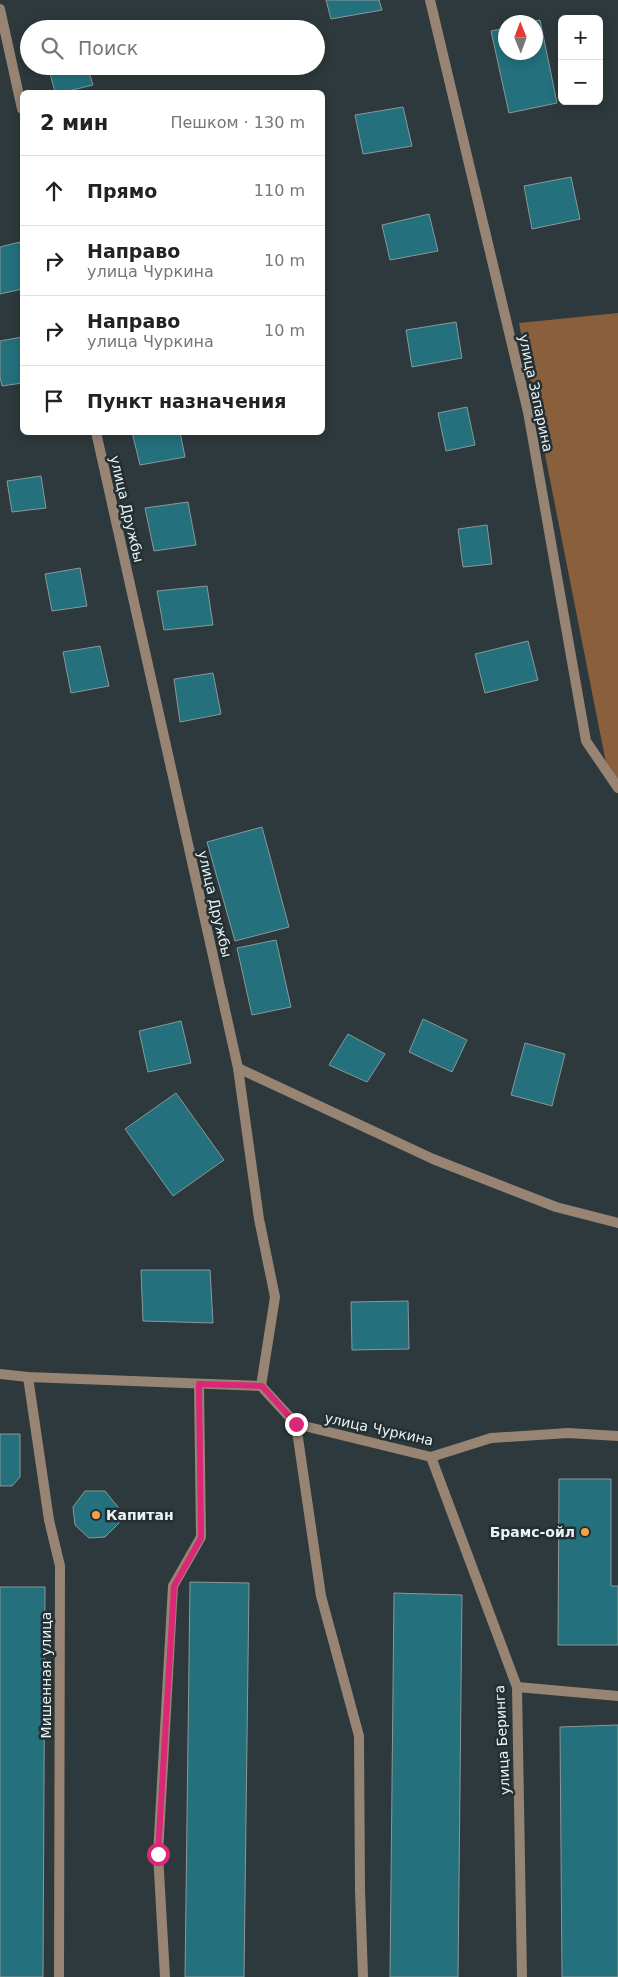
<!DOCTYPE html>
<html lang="ru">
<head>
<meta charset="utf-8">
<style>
	:root { --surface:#fff; --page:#f2f2f2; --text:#222; --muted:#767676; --line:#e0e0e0 }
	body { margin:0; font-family:"DejaVu Sans",sans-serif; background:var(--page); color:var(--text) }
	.controls { position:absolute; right:15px; top:15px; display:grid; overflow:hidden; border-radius:8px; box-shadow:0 2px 12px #0003 }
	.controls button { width:45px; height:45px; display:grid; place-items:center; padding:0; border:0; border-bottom:1px solid var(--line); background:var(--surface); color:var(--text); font:25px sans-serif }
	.compass { position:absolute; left:498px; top:15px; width:45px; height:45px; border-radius:50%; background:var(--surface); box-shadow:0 2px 12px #0003; rotate:359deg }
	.stop { position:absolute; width:15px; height:15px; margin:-11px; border:4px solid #db2777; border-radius:50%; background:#fff }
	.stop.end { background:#db2777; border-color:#fff; box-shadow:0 1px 5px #0008 }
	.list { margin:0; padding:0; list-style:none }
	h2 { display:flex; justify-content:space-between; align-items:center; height:65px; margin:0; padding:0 20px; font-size:21px }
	h2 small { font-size:16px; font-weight:400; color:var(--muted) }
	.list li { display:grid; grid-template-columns:32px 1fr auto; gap:15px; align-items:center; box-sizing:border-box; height:70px; padding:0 20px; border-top:1px solid var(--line) }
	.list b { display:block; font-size:19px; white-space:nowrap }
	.list p { margin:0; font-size:16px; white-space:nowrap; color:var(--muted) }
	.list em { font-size:16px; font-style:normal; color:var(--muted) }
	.icon { flex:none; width:28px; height:28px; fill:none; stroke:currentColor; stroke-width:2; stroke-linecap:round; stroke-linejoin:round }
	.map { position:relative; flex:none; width:618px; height:1977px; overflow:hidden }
	.search { position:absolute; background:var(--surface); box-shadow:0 2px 12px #0003; left:20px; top:20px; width:305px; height:55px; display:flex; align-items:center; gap:12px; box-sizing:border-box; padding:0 18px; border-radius:28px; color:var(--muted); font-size:19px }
	.panel { position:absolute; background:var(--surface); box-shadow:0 2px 12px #0003; left:20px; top:90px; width:305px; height:345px; border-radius:8px }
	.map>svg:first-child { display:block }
	.forest { fill:#89603b }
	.building { fill:#24707d; stroke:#8a989a }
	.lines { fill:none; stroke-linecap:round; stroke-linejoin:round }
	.service { stroke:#978473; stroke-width:10 }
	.minor { stroke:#978473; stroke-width:10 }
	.route { stroke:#db2777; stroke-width:6 }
	.poi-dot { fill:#f8a14a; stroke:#232f32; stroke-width:2 }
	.labels { text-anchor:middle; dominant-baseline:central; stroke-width:5; stroke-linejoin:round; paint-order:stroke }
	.street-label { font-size:14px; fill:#ebf3f4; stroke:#232f32 }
	.poi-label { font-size:14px; font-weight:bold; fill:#ebf3f4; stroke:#232f32; text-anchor:start }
</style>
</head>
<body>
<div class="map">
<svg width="618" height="1977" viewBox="0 0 618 1977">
	<rect width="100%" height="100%" fill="#2d393c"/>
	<polygon class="forest" points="618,313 618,781 608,773 519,323"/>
	<g class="building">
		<polygon points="326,0 379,0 382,10 331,19"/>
		<polygon points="540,20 557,103 509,113 491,31 506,28 506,52 536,52 536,22 529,22"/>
		<polygon points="48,66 87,66 93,85 64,92 55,92"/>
		<polygon points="403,107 412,146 363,154 355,115"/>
		<polygon points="571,177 580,219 532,229 524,186"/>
		<polygon points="429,214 438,251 390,260 382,225"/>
		<polygon points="20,242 22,254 22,289 0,294 0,247"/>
		<polygon points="456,322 462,358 412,367 406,330"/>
		<polygon points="22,337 22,383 2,386 0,377 0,341"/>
		<polygon points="467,407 475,445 446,451 438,413"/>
		<polygon points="132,432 180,432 185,457 140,465"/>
		<polygon points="41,476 46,508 12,512 7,481"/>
		<polygon points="188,502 196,545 154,551 145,508"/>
		<polygon points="487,525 492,564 463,567 458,529"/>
		<polygon points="80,568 87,606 52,611 45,574"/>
		<polygon points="207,586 213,625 164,630 157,591"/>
		<polygon points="528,641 538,680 485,693 475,654"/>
		<polygon points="100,646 109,686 71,693 63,652"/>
		<polygon points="213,673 221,714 180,722 174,679"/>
		<polygon points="262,827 289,927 235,941 207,842"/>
		<polygon points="276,940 291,1007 252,1015 237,948"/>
		<polygon points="423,1019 467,1040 452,1072 409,1052"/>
		<polygon points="181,1021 191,1063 148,1072 139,1031"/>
		<polygon points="348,1034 385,1054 367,1082 329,1065"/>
		<polygon points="525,1043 565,1054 552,1106 511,1095"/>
		<polygon points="176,1093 224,1160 173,1196 125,1129"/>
		<polygon points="141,1270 210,1270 213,1323 143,1321"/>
		<polygon points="408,1301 409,1349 352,1350 351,1302"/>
		<polygon points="0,1434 20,1434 20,1477 12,1486 0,1486"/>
		<polygon points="559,1479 611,1479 611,1586 618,1586 618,1645 558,1645"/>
		<polygon points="85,1491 105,1491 118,1507 119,1523 105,1537 89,1538 75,1525 73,1507"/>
		<polygon points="190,1582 249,1583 244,1977 185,1977"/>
		<polygon points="0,1587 45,1587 43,1977 0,1977"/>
		<polygon points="394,1593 462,1595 458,1977 390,1977"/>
		<polygon points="618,1725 618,1977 562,1977 560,1727"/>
	</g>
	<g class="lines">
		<polyline class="service" points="430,0 528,412 586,741 618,788"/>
		<g class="minor">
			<polyline points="0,9 22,109"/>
			<polyline points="96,432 238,1068 259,1219 275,1297 261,1386"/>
			<polyline points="238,1068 433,1159 556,1207 618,1223"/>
			<polyline points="0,1374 28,1377 261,1386 296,1424 431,1457 491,1438 568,1433 618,1436"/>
			<polyline points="28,1377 49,1520 60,1566 59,1977"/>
			<polyline points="296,1424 321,1596 359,1736 360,1890 363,1977"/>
			<polyline points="431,1457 517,1687 522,1977"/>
			<polyline points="517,1687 618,1696"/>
			<polyline points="165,1977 158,1854 173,1586 201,1537 199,1384"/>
		</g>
	</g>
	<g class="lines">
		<polyline class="route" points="158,1854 174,1586 201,1538 199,1384 262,1386 296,1424"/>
	</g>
	<g class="poi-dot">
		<circle cx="96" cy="1515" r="5"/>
		<circle cx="585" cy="1532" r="5"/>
	</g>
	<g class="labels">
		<g class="street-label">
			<text transform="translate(536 393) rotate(78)">улица Запарина</text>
			<text transform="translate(127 509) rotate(77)">улица Дружбы</text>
			<text transform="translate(215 904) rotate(77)">улица Дружбы</text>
			<text transform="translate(379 1429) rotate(12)">улица Чуркина</text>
			<text transform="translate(46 1675) rotate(-90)">Мишенная улица</text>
			<text transform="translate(502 1740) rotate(-93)">улица Беринга</text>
		</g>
		<g class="poi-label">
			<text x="106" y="1515">Капитан</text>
			<text x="575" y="1532" text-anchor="end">Брамс-ойл</text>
		</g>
	</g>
</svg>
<div class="controls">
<button>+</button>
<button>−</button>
</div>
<svg class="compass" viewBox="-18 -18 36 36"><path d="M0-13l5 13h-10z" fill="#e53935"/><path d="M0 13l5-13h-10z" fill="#767676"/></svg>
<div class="stop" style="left:158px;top:1854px"></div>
<div class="stop end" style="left:296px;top:1424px"></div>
<div class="search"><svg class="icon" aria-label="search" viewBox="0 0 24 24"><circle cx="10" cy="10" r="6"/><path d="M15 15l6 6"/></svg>Поиск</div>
<section class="panel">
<h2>2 мин<small>Пешком · 130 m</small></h2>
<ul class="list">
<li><svg class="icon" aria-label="ahead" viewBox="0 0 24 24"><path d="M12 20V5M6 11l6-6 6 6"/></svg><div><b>Прямо</b></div><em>110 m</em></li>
<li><svg class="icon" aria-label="right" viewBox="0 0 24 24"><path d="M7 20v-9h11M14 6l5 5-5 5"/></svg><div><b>Направо</b><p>улица Чуркина</p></div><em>10 m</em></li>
<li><svg class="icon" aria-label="right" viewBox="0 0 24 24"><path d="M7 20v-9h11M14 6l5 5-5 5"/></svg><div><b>Направо</b><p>улица Чуркина</p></div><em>10 m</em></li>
<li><svg class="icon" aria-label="arrive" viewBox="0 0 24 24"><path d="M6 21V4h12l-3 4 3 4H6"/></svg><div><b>Пункт назначения</b></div></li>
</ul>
</section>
</div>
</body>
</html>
